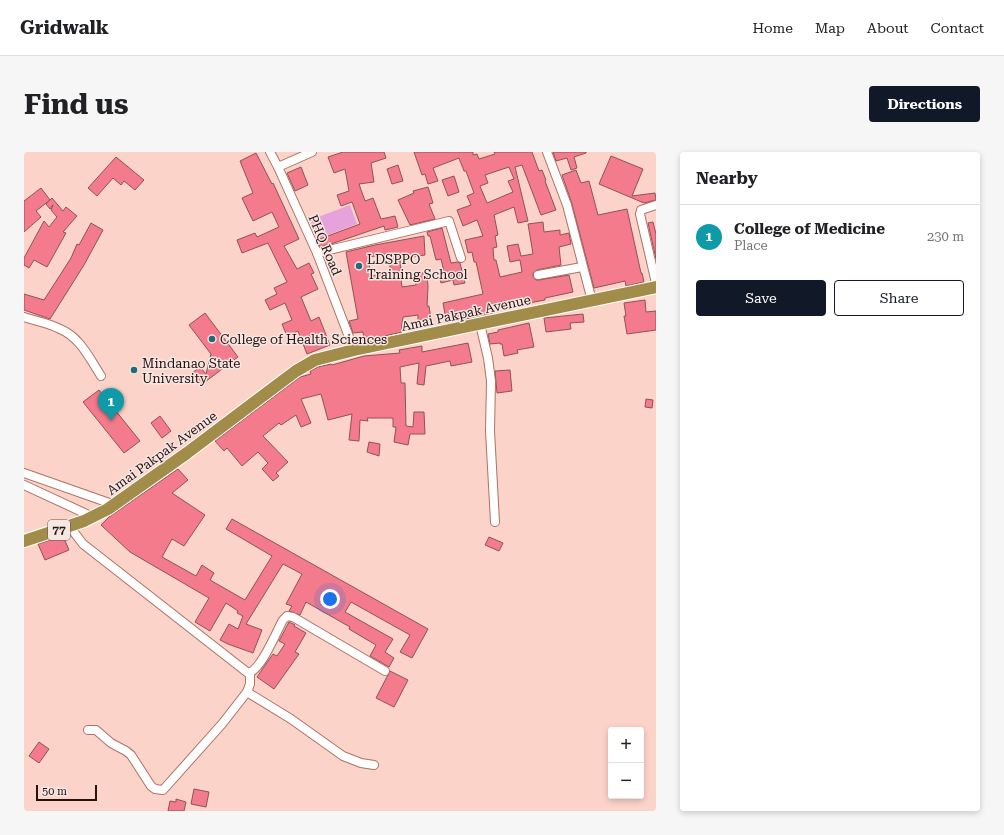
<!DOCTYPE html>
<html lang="en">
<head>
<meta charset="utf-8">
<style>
	:root { --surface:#fff; --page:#f6f6f6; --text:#202124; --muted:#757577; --line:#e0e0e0; --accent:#111827 }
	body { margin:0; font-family:"Roboto Serif",serif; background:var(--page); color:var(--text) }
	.controls { position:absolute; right:12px; bottom:12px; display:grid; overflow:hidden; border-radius:4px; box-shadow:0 2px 6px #0003 }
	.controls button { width:36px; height:36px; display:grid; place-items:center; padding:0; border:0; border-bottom:1px solid var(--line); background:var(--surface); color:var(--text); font:20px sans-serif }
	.scale { position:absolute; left:12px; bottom:10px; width:61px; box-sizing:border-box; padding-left:4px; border:2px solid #28100b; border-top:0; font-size:11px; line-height:14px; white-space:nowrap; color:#28100b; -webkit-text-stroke:3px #f5e7e4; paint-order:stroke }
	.you { position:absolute; left:306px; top:447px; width:14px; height:14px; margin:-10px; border:3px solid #fff; border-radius:50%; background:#1a73e8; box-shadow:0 0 0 6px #1a73e833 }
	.badge { display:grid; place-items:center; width:26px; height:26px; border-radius:50%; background:var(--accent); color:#fff; font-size:13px; font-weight:700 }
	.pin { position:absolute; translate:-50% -33px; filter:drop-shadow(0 1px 2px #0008) }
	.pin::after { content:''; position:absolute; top:21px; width:14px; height:12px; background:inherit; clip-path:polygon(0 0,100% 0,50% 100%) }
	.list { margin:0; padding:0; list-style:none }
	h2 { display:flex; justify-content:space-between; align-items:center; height:52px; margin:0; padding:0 16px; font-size:17px }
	h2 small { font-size:13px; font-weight:400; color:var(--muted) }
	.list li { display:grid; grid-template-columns:26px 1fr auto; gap:12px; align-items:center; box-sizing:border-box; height:64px; padding:0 16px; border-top:1px solid var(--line) }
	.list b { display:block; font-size:15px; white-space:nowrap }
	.list p { margin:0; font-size:13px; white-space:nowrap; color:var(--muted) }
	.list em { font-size:13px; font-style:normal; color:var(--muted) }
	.actions { display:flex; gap:8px; padding:12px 16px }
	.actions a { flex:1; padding:9px 0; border:1px solid var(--accent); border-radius:4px; text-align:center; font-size:14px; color:var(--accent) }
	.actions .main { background:var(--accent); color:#fff }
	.map { position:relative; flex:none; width:632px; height:659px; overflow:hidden; border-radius:4px }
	header { display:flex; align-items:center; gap:24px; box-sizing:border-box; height:56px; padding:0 20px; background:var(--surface); border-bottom:1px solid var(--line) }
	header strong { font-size:19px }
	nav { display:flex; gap:22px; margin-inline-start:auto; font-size:14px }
	.intro { display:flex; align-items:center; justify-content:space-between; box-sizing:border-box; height:96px; padding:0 24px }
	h1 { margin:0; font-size:28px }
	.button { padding:10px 18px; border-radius:4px; background:var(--accent); color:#fff; font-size:14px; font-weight:700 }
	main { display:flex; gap:24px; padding:0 24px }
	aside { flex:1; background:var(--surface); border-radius:4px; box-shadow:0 2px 6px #0003 }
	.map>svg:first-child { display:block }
	.green { fill:#e6a2da }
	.building { fill:#f47b8b; stroke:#8f5259; fill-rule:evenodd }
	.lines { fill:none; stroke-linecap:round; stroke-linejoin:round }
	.minor-casing { stroke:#af7163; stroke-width:10 }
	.highway-casing { stroke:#fff; stroke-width:14 }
	.minor { stroke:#fff; stroke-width:8 }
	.highway { stroke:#a18d49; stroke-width:12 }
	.poi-dot { fill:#236a78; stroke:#f5e7e4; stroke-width:1.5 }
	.labels { text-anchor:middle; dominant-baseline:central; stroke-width:3; stroke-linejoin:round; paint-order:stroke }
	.shield { fill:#f5e7e4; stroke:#66504c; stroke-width:1 }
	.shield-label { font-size:12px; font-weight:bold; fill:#28100b }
	.street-label { font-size:13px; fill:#28100b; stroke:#f5e7e4 }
	.poi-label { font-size:13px; fill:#28100b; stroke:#f5e7e4; text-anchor:start }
</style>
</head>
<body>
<header>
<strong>Gridwalk</strong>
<nav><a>Home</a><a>Map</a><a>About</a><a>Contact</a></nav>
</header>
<div class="intro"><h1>Find us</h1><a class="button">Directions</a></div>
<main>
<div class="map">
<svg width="632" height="659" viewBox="0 0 632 659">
	<rect width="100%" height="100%" fill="#fcd3c9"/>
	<polygon class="green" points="326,53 333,72 293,87 286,68"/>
	<g class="building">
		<polygon points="319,0 360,0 362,6 347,11 350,30 335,32 341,49 349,46 357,67 371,64 374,75 361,78 360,74 310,91 296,95 293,88 336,72 328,50 317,54 313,43 325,39 321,17 310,21 304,5"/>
		<path d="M 390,0 L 449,0 L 449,3 L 453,2 L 455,7 L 471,2 L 470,0 L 508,0 L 515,19 L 518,18 L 522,28 L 521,29 L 532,58 L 517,63 L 498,13 L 491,15 L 504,69 L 494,71 L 490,55 L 470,63 L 474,83 L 471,84 L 473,95 L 469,96 L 470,108 L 472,108 L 476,125 L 498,120 L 496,108 L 486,110 L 483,94 L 494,92 L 497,104 L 509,102 L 504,72 L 519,70 L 520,80 L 536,78 L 536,83 L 545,81 L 547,92 L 535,95 L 537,113 L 513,118 L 509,121 L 509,124 L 512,128 L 515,128 L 545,123 L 549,140 L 521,146 L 521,148 L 505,151 L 504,149 L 483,153 L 482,150 L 467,152 L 469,161 L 433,169 L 431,160 L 421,162 L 419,151 L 459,142 L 452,110 L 450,110 L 448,100 L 444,101 L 441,88 L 459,84 L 453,68 L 439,74 L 433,58 L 447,53 L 443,44 L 450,41 L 442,19 L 440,19 L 435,6 L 409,16 L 414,29 L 404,32 L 401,22 L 398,23 ZM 485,15 L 490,27 L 484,29 L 489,40 L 463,51 L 456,34 L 464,31 L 461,23 Z"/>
		<polygon points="529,0 562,0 562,1 550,5 553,16 547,18 543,6 532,9"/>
		<polygon points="232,1 248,32 249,31 275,87 260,94 273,117 285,111 290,121 287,122 294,137 277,145 287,169 295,165 306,193 283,202 274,179 263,184 258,172 268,168 261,151 246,158 241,148 253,142 250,136 263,130 244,91 218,101 213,88 231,81 233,85 255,75 248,60 229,69 218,46 229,41 216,9"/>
		<polygon points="587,4 619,17 608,44 631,41 632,48 620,51 575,32"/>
		<polygon points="92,5 120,28 111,38 100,29 97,33 89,26 73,44 64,36"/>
		<polygon points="374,13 379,29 368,32 363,17"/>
		<polygon points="277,15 284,33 271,39 263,21"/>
		<polygon points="552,18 557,31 565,29 574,63 603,57 617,121 618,121 620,130 602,134 601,129 570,136 548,52 538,23"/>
		<polygon points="430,24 435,40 424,44 418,28"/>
		<polygon points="404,35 409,51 405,52 411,67 386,73 374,48 390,41 389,39"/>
		<polygon points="17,36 26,48 12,59 17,65 0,80 0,49"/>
		<polygon points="28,46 39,59 42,55 53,64 39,80 42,81 23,115 10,108 5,116 0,113 0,106 20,69 25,75 33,65 27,58 29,53 26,57 22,52"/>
		<polygon points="629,70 632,82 632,107 624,71"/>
		<polygon points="67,71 79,78 60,113 26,167 0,158 0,142 20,148 47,106 53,92 55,93"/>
		<polygon points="418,76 427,111 433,110 436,111 441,131 430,133 429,128 417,131 414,121 420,120 417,107 412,108 406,84 404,84 403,80"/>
		<path d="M 400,84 L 401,103 L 376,107 L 377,118 L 376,118 L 378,135 L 392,133 L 391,121 L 403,121 L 404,135 L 403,154 L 405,154 L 407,167 L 394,168 L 394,163 L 379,165 L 378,172 L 378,180 L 356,185 L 356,184 L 340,187 L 339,180 L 329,181 L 325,169 L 334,167 L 322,100 L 351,93 ZM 364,102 L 367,121 L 347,124 L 344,105 Z"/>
		<polygon points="621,148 622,160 632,159 632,178 603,182 600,164 602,164 600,151"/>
		<polygon points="181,161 214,205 177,233 168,221 176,215 182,222 187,202 165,173"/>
		<polygon points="559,162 560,170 546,171 547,177 522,180 520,166"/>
		<polygon points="505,171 510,195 493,198 494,201 480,204 478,192 476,192 476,191 466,192 464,182 474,180 474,178"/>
		<polygon points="444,191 448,210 427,214 426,209 402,214 400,233 393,232 395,211 376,215 377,231 381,231 382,274 389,275 390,260 400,260 401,282 386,282 384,293 370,290 372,275 369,275 369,266 343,266 344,269 336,268 335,289 325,288 328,262 304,268 297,242 277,247 287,271 277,275 272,263 257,273 255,271 239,284 264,310 252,321 255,324 249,329 238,317 244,311 234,300 218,314 203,296 200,299 191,289 276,225 287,222 286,219 294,215 307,212 308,213 340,204 376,201 375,198 398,194 398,200"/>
		<polygon points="486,218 488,239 473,241 471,219"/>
		<polygon points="75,238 116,289 100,301 59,250"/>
		<polygon points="622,247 629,248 628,256 621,255"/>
		<polygon points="136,264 147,279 138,286 127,271"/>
		<polygon points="345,290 356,292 355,304 343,300"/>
		<polygon points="154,317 164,328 148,341 181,363 160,394 148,387 138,405 172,424 178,413 190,421 186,428 221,448 248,404 202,377 208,367 404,477 388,506 376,500 386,483 327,450 321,460 369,487 361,500 370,506 365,515 346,504 352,493 325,477 326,475 282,450 276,463 265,459 268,454 262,452 278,422 259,412 222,472 238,478 229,501 204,492 196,488 205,472 214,477 219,464 213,461 214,459 202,451 186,479 171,470 185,446 106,400 77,373 85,365"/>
		<polygon points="39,384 45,398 21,408 14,392"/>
		<polygon points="465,385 479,391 475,399 461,393"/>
		<polygon points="265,470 271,473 270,474 282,481 271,500 275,502 250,537 233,525 249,502 253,504 261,492 255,489"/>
		<polygon points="366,519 384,528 370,555 352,546"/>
		<polygon points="15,590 25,597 15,611 5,604"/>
		<polygon points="170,637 185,640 182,655 167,652"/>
		<polygon points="152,647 162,650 160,659 144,659 146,649 152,650"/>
	</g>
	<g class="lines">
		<g class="minor-casing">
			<g id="minor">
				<polyline points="246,0 254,15 293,101 330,198"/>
				<polyline points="523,0 543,53 568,149"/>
				<polyline points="254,15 288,0"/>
				<polyline points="632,53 617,58 616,62 632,131"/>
				<polyline points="293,101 425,69 437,106"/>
				<polyline points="514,123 558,115"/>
				<path d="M 0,165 C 12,169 25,171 36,177 C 56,185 66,207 77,224"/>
				<polyline points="456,172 464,206 467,229 466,279 471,370"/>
				<polyline points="0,321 91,353"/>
				<polyline points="0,333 69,365"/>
				<path d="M 46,375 L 59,392 L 224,521 C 237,519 252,480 259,468 L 263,464 L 269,465 L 361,519"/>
				<polyline points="223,540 267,567 319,604 337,611 350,613"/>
				<polyline points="64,578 72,578 87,591 102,599 107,603 127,634 131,637 139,638 198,572 223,540 226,532 226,521"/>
			</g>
		</g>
		<g class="highway-casing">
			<polyline id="highway" points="0,389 60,369 84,357 163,301 272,219 291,208 330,198 632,135"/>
		</g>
		<use href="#minor" class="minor"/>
		<use href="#highway" class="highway"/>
	</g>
	<g class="poi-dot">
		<circle cx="335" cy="114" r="4"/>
		<circle cx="188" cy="187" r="4"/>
		<circle cx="110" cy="218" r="4"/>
	</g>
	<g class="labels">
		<rect class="shield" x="24" y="368" width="22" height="20" rx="3"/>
		<g class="shield-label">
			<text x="35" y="378">77</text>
		</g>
		<g class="street-label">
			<text transform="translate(301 93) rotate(67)">PHQ Road</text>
			<text transform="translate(442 161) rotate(-12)">Amai Pakpak Avenue</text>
			<text transform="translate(138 301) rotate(-36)">Amai Pakpak Avenue</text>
		</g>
		<g class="poi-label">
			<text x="343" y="107">LDSPPO<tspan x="343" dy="15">Training School</tspan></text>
			<text x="196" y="187">College of Health Sciences</text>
			<text x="118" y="211">Mindanao State<tspan x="118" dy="15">University</tspan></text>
		</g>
	</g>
</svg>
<div class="controls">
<button>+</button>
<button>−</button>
</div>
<div class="scale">50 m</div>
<div class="you"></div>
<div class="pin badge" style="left:87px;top:269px;background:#0f9aa8">1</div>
</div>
<aside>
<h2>Nearby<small></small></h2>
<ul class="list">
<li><span class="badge" style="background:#0f9aa8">1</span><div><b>College of Medicine</b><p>Place</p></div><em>230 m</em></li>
</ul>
<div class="actions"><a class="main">Save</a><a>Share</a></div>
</aside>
</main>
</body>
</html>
